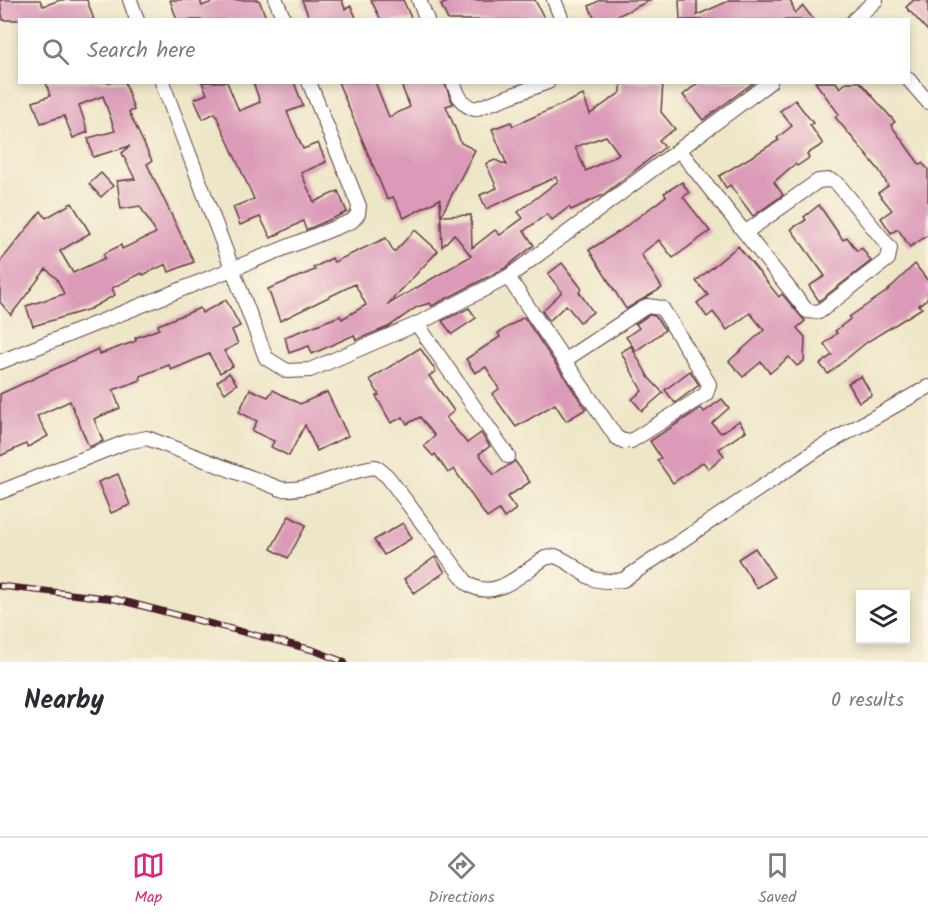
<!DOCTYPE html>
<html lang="en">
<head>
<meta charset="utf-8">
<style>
	:root { --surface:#fff; --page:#f2f2f3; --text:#2b2b33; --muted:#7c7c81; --line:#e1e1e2; --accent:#db2777 }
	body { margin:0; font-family:Kalam,sans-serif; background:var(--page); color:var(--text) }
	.controls { position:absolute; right:18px; bottom:18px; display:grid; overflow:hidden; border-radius:0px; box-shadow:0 3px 9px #0003 }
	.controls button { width:54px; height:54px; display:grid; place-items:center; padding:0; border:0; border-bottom:2px solid var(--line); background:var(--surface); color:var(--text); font:30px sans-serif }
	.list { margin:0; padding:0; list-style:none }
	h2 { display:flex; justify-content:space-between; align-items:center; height:78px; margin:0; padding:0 24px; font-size:26px }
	h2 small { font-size:20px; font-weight:400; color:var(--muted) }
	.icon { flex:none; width:33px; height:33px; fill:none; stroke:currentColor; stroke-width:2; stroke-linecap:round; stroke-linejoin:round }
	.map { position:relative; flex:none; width:928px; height:662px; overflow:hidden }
	.search { position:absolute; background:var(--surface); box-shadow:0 3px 9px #0003; left:18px; right:18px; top:18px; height:66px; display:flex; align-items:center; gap:15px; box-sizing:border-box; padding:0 21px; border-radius:0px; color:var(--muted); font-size:22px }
	.sheet { height:174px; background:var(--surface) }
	nav { display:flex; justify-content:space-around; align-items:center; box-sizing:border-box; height:84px; border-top:2px solid var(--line); background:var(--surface); font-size:16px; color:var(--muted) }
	nav a { display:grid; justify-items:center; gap:3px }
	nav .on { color:var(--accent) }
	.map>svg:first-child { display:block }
	.building { fill:#db9ab8; fill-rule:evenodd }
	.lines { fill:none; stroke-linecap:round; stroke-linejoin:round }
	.street-casing { stroke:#623d42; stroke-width:16 }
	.street { stroke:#fff; stroke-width:14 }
	.rail-casing { stroke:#4a1f2b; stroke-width:7 }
	.rail { stroke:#fcf5e5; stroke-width:4.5; stroke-dasharray:14; stroke-linecap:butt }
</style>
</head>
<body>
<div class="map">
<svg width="928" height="662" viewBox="0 0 928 662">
	<rect width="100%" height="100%" fill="#fcf5e5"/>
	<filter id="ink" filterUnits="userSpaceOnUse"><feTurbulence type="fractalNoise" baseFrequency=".0167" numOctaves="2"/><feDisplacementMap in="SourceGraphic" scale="12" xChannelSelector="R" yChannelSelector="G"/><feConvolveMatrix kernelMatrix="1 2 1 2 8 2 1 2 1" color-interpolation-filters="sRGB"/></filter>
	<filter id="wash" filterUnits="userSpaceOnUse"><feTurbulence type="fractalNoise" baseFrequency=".008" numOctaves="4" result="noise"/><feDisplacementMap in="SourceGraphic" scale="24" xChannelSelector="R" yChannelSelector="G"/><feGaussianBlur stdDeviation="1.35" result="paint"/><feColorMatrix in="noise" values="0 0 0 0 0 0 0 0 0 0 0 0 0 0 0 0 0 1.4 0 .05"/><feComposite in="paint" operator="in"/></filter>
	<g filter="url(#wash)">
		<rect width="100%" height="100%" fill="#ede6c7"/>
		<g id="blocks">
			<g class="building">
				<polygon points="0,0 40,0 43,6 60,0 87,0 94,20 3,20"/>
				<polygon points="170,0 200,0 202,6 217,0 259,0 267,20 177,20"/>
				<polygon points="302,0 342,0 345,9 351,6 357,20 310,20"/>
				<polygon points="371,0 403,0 412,20 381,20"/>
				<polygon points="452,0 535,0 545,20 448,20 441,5"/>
				<polygon points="600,0 651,0 609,20 595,20 589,6"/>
				<polygon points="679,0 697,0 697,15 731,0 790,0 795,13 803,6 814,20 680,20"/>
				<polygon points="914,0 928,0 928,31 906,7"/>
				<polygon points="46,82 125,82 134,110 129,112 152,161 147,164 194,262 169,272 166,264 143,275 142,273 112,288 115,295 90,309 33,326 26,306 64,294 57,279 46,269 11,315 0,302 0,262 41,211 46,218 72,203 90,233 60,251 73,273 105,258 103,254 121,245 122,249 156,233 140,206 121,209 117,181 135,179 122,153 130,146 93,157 88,138 115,131 103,96 79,105 88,132 73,138 64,116 41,123 33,102 50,96"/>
				<polygon points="202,82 227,82 239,111 260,102 253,82 294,82 303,106 287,112 303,149 318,143 326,162 301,173 314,202 338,191 347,212 306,230 303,221 271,238 260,217 240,225 233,207 254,199 215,113 203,119 194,99 207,94"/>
				<path d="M 338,82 L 375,82 L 389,117 L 410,107 L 400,82 L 444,82 L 453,104 L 446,106 L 461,143 L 475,150 L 441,216 L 471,215 L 472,248 L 495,230 L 500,235 L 523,218 L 518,212 L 558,181 L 556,177 L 486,209 L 480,195 L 497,188 L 486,164 L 495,160 L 507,165 L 492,129 L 511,122 L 513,126 L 583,95 L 590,114 L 621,92 L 621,82 L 663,82 L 661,112 L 675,129 L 659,140 L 665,147 L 603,195 L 571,210 L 569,207 L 552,220 L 547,214 L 524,231 L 534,245 L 505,268 L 432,306 L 430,303 L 417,307 L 388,327 L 356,340 L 354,335 L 312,354 L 309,346 L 289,353 L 285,337 L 340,316 L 342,319 L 366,305 L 355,284 L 280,321 L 268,289 L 315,270 L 313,268 L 332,258 L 334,262 L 386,238 L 394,252 L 415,230 L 438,251 L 387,305 L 471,256 L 454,234 L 442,247 L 440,199 L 404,218 L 393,197 L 387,199 ZM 606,136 L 619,154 L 586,171 L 575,147 Z"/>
				<polygon points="699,82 754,82 703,120 683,95"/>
				<polygon points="815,82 836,82 840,88 847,82 860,82 895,122 891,125 920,165 922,163 928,169 928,235 910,247 898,229 891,233 881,218 892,210 878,193 888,186 879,170 835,117 839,114"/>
				<polygon points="795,100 813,123 810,125 823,144 807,154 809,158 797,166 795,164 774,182 783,195 753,216 730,185 726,188 719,176 779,140 777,138 792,126 780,111"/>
				<polygon points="101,173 113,186 101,197 89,184"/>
				<polygon points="682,182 689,193 683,197 710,231 673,258 659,240 641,254 662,288 626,309 589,250 620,231 666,196 664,193"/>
				<polygon points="819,205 843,240 847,237 857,251 862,248 871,261 819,301 809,286 825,276 791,229 806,220 804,217"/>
				<polygon points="738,246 779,297 782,294 805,321 797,328 805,337 804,361 797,366 789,357 770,373 761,362 743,377 729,361 764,330 750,313 727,330 713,312 707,317 697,303 708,295 696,281"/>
				<polygon points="562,263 582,289 579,292 593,312 580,322 566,305 549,321 542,311 562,292 548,274"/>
				<polygon points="915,264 928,281 928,298 919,305 922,308 867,342 828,374 820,364 832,355 824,344 837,333 835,331 850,319 849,317 886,292"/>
				<polygon points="226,300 240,326 232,330 238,344 224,351 233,366 220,373 209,354 171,370 169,365 140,376 141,380 113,390 120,408 94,419 103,441 89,447 70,401 37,416 48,436 28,447 26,444 0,456 0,394 98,349 100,354 136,341 135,338 159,329 158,325 200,308 202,313"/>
				<polygon points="469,308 476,318 452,334 442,321"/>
				<polygon points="649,315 655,316 665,330 636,351 626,337 639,328 636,324"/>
				<polygon points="524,317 586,409 566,421 555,404 516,427 492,394 499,389 486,367 475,373 466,359 500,337 498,333"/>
				<polygon points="631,346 649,378 663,393 642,411 632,399 642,391 621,352"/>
				<polygon points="420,348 436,371 429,376 454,411 446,418 467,443 481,433 490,446 479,454 494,475 515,461 530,482 507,497 516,509 504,518 499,510 487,518 454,469 448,473 435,454 433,456 424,446 435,436 420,417 407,424 403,417 391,423 376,396 379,395 370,379"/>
				<polygon points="690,371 699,385 675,403 665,390"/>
				<polygon points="229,373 237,384 225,393 217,382"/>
				<polygon points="861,376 872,395 859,402 848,383"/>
				<polygon points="250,389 268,397 273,390 300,404 327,392 348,436 317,451 305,425 289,456 271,447 274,441 252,431 257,421 239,412"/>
				<polygon points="722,399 729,408 712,423 721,433 739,421 746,431 719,449 724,456 709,469 703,462 673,483 657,460 661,458 650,441 701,408 704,412"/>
				<polygon points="118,474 130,505 111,513 98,482"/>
				<polygon points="289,516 306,525 288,558 271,549"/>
				<polygon points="403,523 412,538 384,555 374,540"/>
				<polygon points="755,548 774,577 757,588 738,559"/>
				<polygon points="435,557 445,572 414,593 404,579"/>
			</g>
		</g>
	</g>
	<g filter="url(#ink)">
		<use href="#blocks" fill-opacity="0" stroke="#623d42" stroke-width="1.5"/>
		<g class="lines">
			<g class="street-casing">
				<g id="street">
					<polyline points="130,0 137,20"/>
					<polyline points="276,0 284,20"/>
					<polyline points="419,0 427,20"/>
					<polyline points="554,0 562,20"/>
					<polyline points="854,20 876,0"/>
					<polyline points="908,79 928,102"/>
					<polyline points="162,82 266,358 287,371 310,370 417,324 508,277 770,82"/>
					<path d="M 453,82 C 458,95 461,105 475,109 L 548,82"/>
					<polyline points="680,151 807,311 819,312 888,259 890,248 837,183 830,180 818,181 746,232"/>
					<polyline points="508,277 616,437 623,441 631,441 706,394 709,384 662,308 647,306 565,360"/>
					<polyline points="417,324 508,456"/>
					<polyline points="0,362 352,221 358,214 359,206 309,82"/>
					<path d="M 0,492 L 126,442 L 147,438 L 281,489 C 313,492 344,470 376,467 L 388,477 L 467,583 C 494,603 522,573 545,558 L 555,556 C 588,569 580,585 623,580 L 818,449 L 928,387"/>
				</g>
			</g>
			<use href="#street" class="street"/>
			<g class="rail-casing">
				<polyline id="rail" points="0,586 115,599 313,650 344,662"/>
			</g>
			<use href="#rail" class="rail"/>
		</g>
	</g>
</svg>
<div class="controls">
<button><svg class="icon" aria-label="layers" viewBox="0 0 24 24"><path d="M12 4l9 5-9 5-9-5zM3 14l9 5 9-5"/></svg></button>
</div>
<div class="search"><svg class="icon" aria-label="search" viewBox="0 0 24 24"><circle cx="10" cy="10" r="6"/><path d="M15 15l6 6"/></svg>Search here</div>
</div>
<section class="sheet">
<h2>Nearby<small>0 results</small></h2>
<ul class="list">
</ul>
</section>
<nav>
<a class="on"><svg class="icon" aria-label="map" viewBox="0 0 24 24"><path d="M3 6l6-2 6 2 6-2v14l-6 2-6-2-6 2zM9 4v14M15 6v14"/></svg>Map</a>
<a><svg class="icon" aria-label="directions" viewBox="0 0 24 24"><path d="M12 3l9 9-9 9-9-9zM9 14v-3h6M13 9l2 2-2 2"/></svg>Directions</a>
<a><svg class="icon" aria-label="saved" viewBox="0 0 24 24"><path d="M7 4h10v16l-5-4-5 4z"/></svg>Saved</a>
</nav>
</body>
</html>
